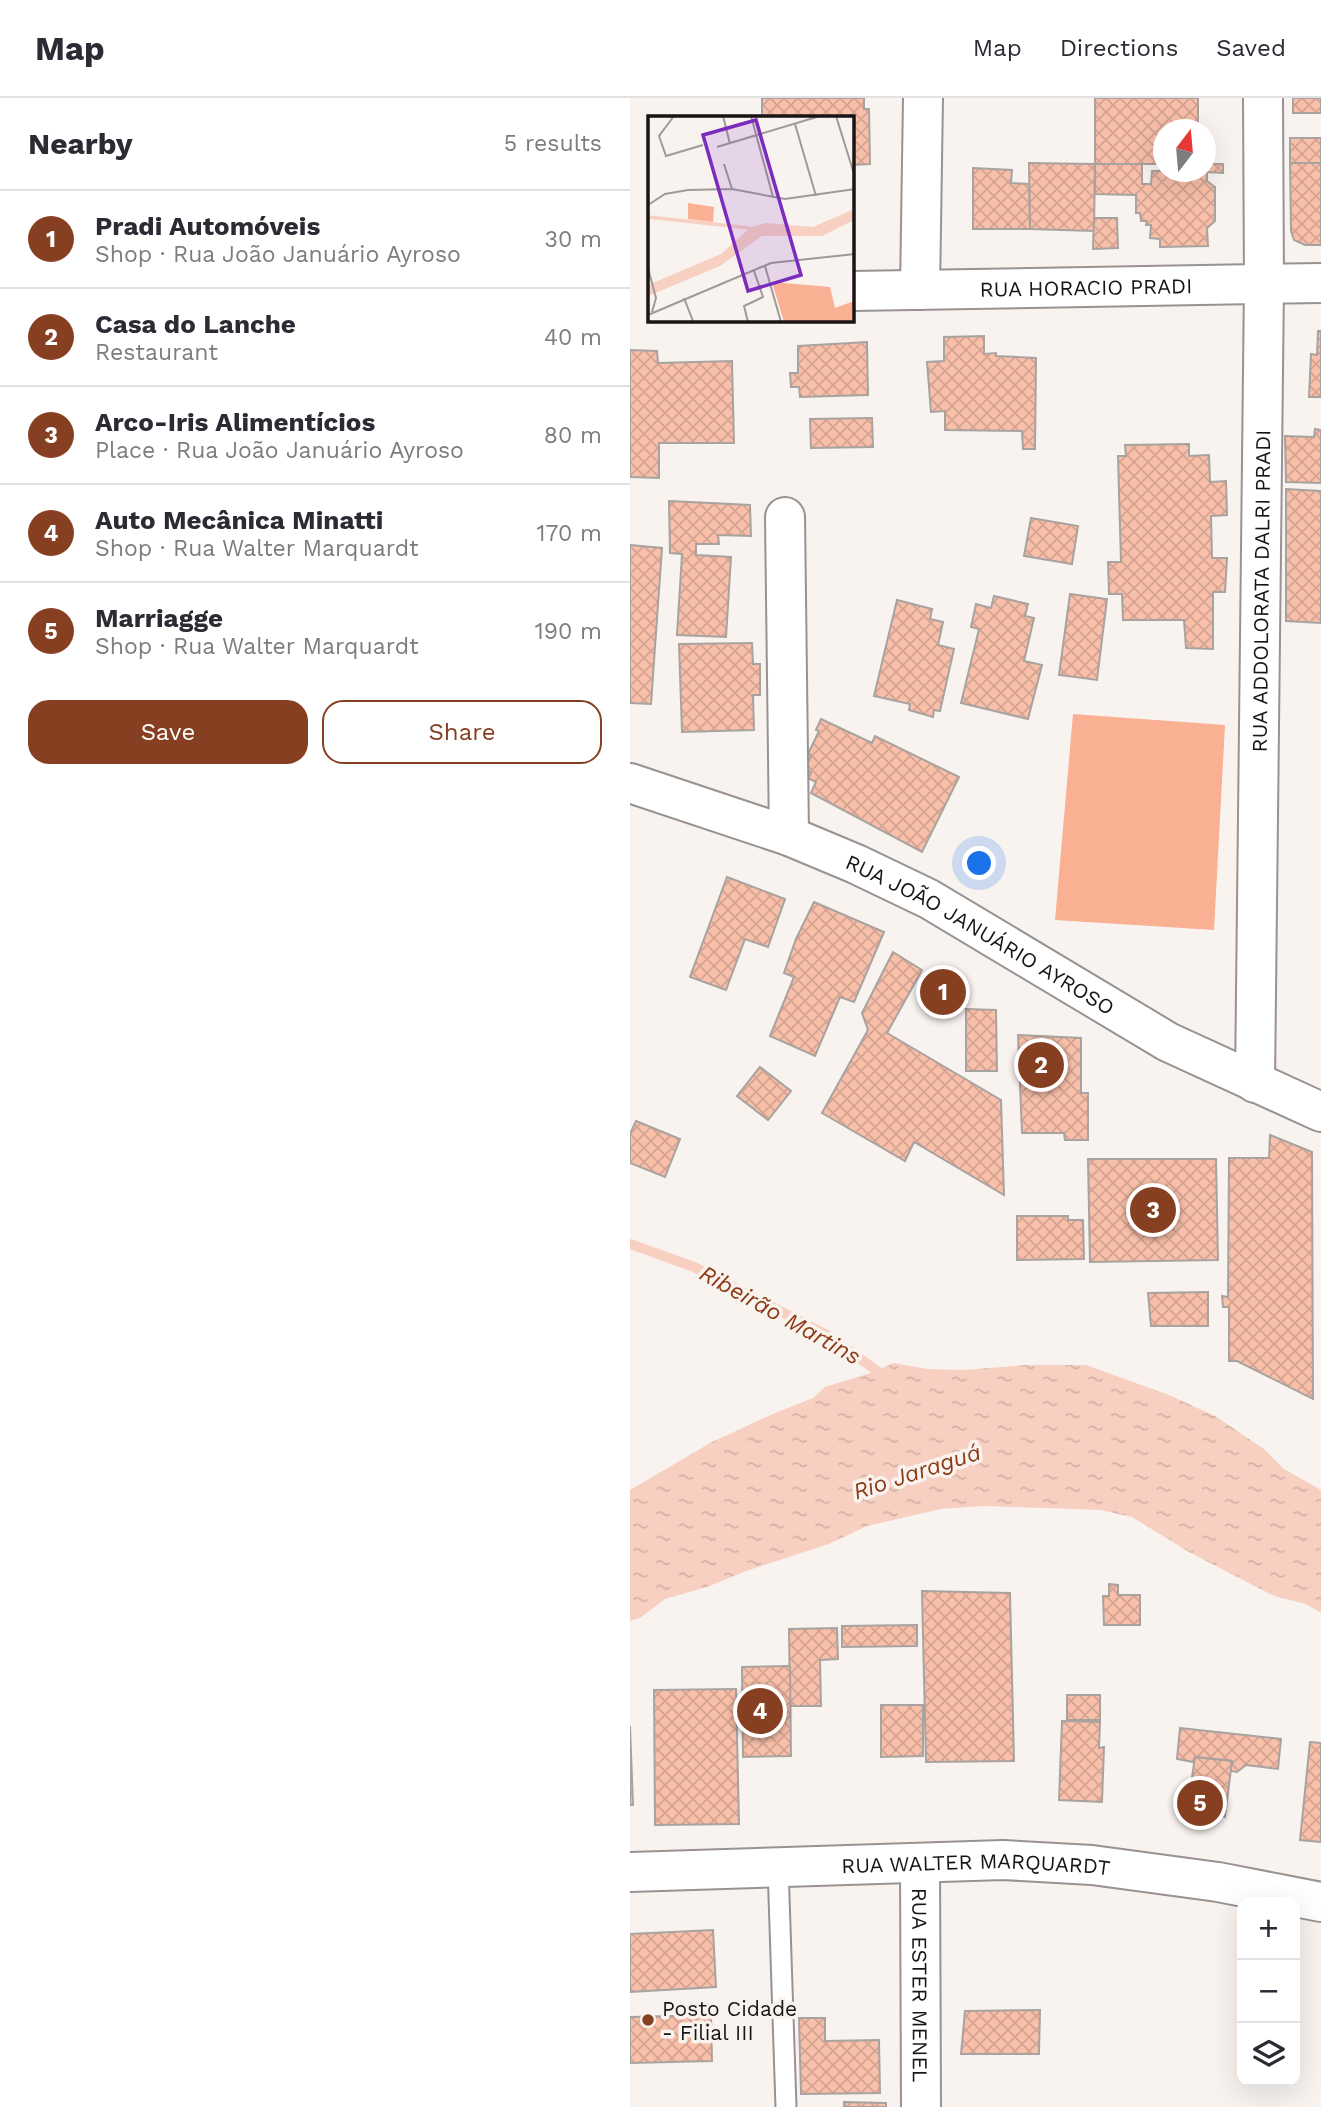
<!DOCTYPE html>
<html lang="en">
<head>
<meta charset="utf-8">
<style>
	:root { --surface:#fff; --page:#f7f7f7; --text:#2b2b33; --muted:#7c7c81; --line:#e1e1e2; --accent:#873f21 }
	body { margin:0; font-family:"Work Sans",sans-serif; background:var(--page); color:var(--text) }
	.controls { position:absolute; right:21px; bottom:21px; display:grid; overflow:hidden; border-radius:14px; box-shadow:0 7px 28px #0002 }
	.controls button { width:63px; height:63px; display:grid; place-items:center; padding:0; border:0; border-bottom:2px solid var(--line); background:var(--surface); color:var(--text); font:35px sans-serif }
	.compass { position:absolute; left:523px; top:21px; width:63px; height:63px; border-radius:50%; background:var(--surface); box-shadow:0 7px 28px #0002; rotate:16deg }
	.you { position:absolute; left:350px; top:766px; width:24px; height:24px; margin:-18px; border:5px solid #fff; border-radius:50%; background:#1a73e8; box-shadow:0 0 0 10px #1a73e833 }
	.badge { display:grid; place-items:center; width:46px; height:46px; border-radius:50%; background:var(--accent); color:#fff; font-size:23px; font-weight:700 }
	.pin { position:absolute; translate:-50% -50%; border:4px solid #fff; box-shadow:0 2px 7px #0006 }
	.list { margin:0; padding:0; list-style:none }
	h2 { display:flex; justify-content:space-between; align-items:center; height:91px; margin:0; padding:0 28px; font-size:30px }
	h2 small { font-size:23px; font-weight:400; color:var(--muted) }
	.list li { display:grid; grid-template-columns:46px 1fr auto; gap:21px; align-items:center; box-sizing:border-box; height:98px; padding:0 28px; border-top:2px solid var(--line) }
	.list b { display:block; font-size:26px; white-space:nowrap }
	.list p { margin:0; font-size:23px; white-space:nowrap; color:var(--muted) }
	.list em { font-size:23px; font-style:normal; color:var(--muted) }
	.actions { display:flex; gap:14px; padding:21px 28px }
	.actions a { flex:1; padding:16px 0; border:2px solid var(--accent); border-radius:21px; text-align:center; font-size:24px; color:var(--accent) }
	.actions .main { background:var(--accent); color:#fff }
	.icon { flex:none; width:38px; height:38px; fill:none; stroke:currentColor; stroke-width:2; stroke-linecap:round; stroke-linejoin:round }
	.map { position:relative; flex:none; width:691px; height:2009px; overflow:hidden }
	header { display:flex; align-items:center; gap:42px; box-sizing:border-box; height:98px; padding:0 35px; background:var(--surface); border-bottom:2px solid var(--line) }
	header strong { font-size:33px }
	nav { display:flex; gap:38px; margin-inline-start:auto; font-size:24px }
	main { display:flex }
	aside { flex:1; background:var(--surface) }
	.map>svg:first-child { display:block }
	.pitch { fill:#f9b093 }
	.water { fill:url(#water-ripples) }
	.lines { fill:none; stroke-linecap:round; stroke-linejoin:round }
	.stream { stroke:#f7d0c1; stroke-width:10 }
	.building { fill:url(#building-cross-hatch); stroke:#a8a2a0; stroke-width:2 }
	.lane-casing { stroke:#989290; stroke-width:23 }
	.street-casing { stroke:#989290; stroke-width:42 }
	.primary-casing { stroke:#989290; stroke-width:42 }
	.lane { stroke:#fff; stroke-width:19 }
	.street { stroke:#fff; stroke-width:38 }
	.primary { stroke:#fff; stroke-width:38 }
	.poi-dot { fill:#873f21; stroke:#f9f3f0; stroke-width:2.5 }
	.labels { text-anchor:middle; dominant-baseline:central; stroke-width:7; stroke-linejoin:round; paint-order:stroke }
	.street-label { font-size:21px; fill:#181514; stroke:#f9f3f0 }
	.poi-label { font-size:21px; fill:#181514; stroke:#f9f3f0; text-anchor:start }
	.water-label { font-size:23px; font-style:italic; fill:#8c3a15; stroke:#f9f3f0 }
	.inset-river { fill:none; stroke:#f7d0c1; stroke-width:3.5 }
	.inset-road { fill:none; stroke:#9f9a98; stroke-width:2 }
	.view { fill:#7b2cbf; fill-opacity:0.15; stroke:#7b2cbf; stroke-width:3.5 }
	.inset-edge { fill:none; stroke:#181514; stroke-width:3.5 }
</style>
</head>
<body>
<header>
<strong>Map</strong>
<nav><a>Map</a><a>Directions</a><a>Saved</a></nav>
</header>
<main>
<aside>
<h2>Nearby<small>5 results</small></h2>
<ul class="list">
<li><span class="badge">1</span><div><b>Pradi Automóveis</b><p>Shop · Rua João Januário Ayroso</p></div><em>30 m</em></li>
<li><span class="badge">2</span><div><b>Casa do Lanche</b><p>Restaurant</p></div><em>40 m</em></li>
<li><span class="badge">3</span><div><b>Arco-Iris Alimentícios</b><p>Place · Rua João Januário Ayroso</p></div><em>80 m</em></li>
<li><span class="badge">4</span><div><b>Auto Mecânica Minatti</b><p>Shop · Rua Walter Marquardt</p></div><em>170 m</em></li>
<li><span class="badge">5</span><div><b>Marriagge</b><p>Shop · Rua Walter Marquardt</p></div><em>190 m</em></li>
</ul>
<div class="actions"><a class="main">Save</a><a>Share</a></div>
</aside>
<div class="map">
<svg width="691" height="2009" viewBox="0 0 691 2009">
	<defs>
		<pattern id="water-ripples" width="26" height="14" patternUnits="userSpaceOnUse" patternTransform="scale(1.75)"><rect width="26" height="14" fill="#f7d0c1"/><path d="M2 4q2-2 4 0t4 0M15 11q2-2 4 0t4 0" fill="none" stroke="#d3b2a5"/></pattern>
		<pattern id="building-cross-hatch" width="8" height="8" patternUnits="userSpaceOnUse" patternTransform="scale(1.75)"><rect width="8" height="8" fill="#f8bfa9"/><path d="M0 0l8 8M0 8l8-8" fill="none" stroke="#d4a391"/></pattern>
	</defs>
	<rect width="100%" height="100%" fill="#f9f3f0"/>
	<polygon class="pitch" points="443,616 595,627 584,832 425,822"/>
	<polygon class="water" points="263,1265 297,1271 333,1272 396,1267 456,1267 539,1297 585,1318 634,1351 654,1371 691,1392 691,1515 676,1506 644,1498 559,1454 502,1419 471,1412 354,1408 311,1411 237,1428 199,1446 116,1473 77,1489 35,1501 10,1520 0,1523 0,1392 82,1344 145,1315 183,1300 195,1289 247,1273"/>
	<g class="lines">
		<polyline class="stream" points="0,1146 64,1169 197,1237 257,1280"/>
	</g>
	<g class="building">
		<polygon points="132,0 234,0 234,11 239,11 240,66 222,67 222,19 132,19"/>
		<polygon points="465,0 568,0 568,32 534,32 534,66 465,66"/>
		<rect x="663" y="0" width="28" height="15"/>
		<rect x="660" y="40" width="31" height="25"/>
		<polygon points="399,65 465,66 464,133 400,131"/>
		<polygon points="660,65 691,65 691,147 675,147 664,142 661,133"/>
		<polygon points="465,66 512,66 512,86 521,86 522,73 530,73 531,66 534,66 534,74 576,74 576,66 593,66 593,75 577,74 577,83 585,89 585,123 577,130 578,148 530,149 530,141 520,140 521,127 516,127 517,123 511,123 510,115 506,115 506,97 465,96"/>
		<polygon points="343,70 382,72 381,85 399,86 400,131 343,131"/>
		<polygon points="464,120 487,120 488,150 463,151"/>
		<polygon points="688,233 691,233 691,299 679,299 681,256 687,257"/>
		<polygon points="354,238 354,256 366,255 366,258 406,260 405,351 393,351 392,333 315,332 315,313 301,314 297,264 314,263 314,239"/>
		<polygon points="237,244 238,297 170,299 169,289 161,289 160,275 168,275 168,248"/>
		<polygon points="0,252 27,253 28,265 102,263 104,345 29,345 29,380 0,379"/>
		<polygon points="242,320 243,349 181,350 180,321"/>
		<polygon points="685,331 691,332 691,385 656,384 655,338 684,339"/>
		<polygon points="559,346 559,358 579,357 580,384 596,383 597,417 581,418 582,460 597,460 595,494 583,494 583,551 556,550 554,522 493,522 492,496 479,496 478,464 491,464 488,358 496,358 495,347"/>
		<polygon points="656,391 691,393 691,525 656,523"/>
		<polygon points="39,403 120,407 121,438 88,437 89,446 66,446 66,457 101,459 96,539 47,537 52,456 40,455"/>
		<polygon points="401,420 448,428 442,466 394,458"/>
		<polygon points="0,447 32,450 21,606 0,605"/>
		<polygon points="440,496 477,501 467,582 429,577"/>
		<polygon points="364,498 398,506 395,518 404,520 394,563 412,567 398,621 331,605 349,531 341,529 346,506 361,510"/>
		<polygon points="267,502 302,511 300,521 313,524 308,547 324,551 310,613 304,612 303,619 279,612 280,606 244,598"/>
		<polygon points="122,545 123,566 130,566 130,597 123,597 124,632 52,634 49,546"/>
		<polygon points="191,621 242,645 245,638 329,679 292,754 181,695 186,684 178,680 181,675 175,671 181,658 178,656 189,633 186,632"/>
		<polygon points="97,779 155,801 138,849 115,841 96,892 60,879"/>
		<polygon points="184,804 254,834 224,904 210,899 185,958 140,938 164,879 154,875 166,841"/>
		<polygon points="263,854 292,872 257,935 371,1002 374,1097 284,1044 275,1063 192,1015 238,932 232,915"/>
		<polygon points="336,911 366,912 367,973 336,973"/>
		<polygon points="388,937 451,940 451,995 458,995 458,1042 435,1042 434,1035 392,1035"/>
		<polygon points="130,969 161,993 138,1022 107,998"/>
		<polygon points="6,1023 50,1041 35,1079 0,1065 0,1036"/>
		<polygon points="640,1037 682,1054 683,1301 607,1263 599,1263 599,1209 593,1209 592,1198 598,1199 599,1060 639,1060"/>
		<polygon points="458,1061 586,1061 588,1162 460,1164"/>
		<polygon points="387,1118 438,1118 438,1122 453,1122 454,1161 387,1162"/>
		<polygon points="578,1194 578,1228 521,1228 518,1195"/>
		<polygon points="479,1486 488,1487 488,1497 510,1497 510,1527 474,1527 473,1498 479,1498"/>
		<polygon points="292,1493 380,1495 384,1663 296,1664"/>
		<polygon points="287,1527 287,1548 212,1549 212,1528"/>
		<polygon points="207,1530 208,1561 190,1562 191,1608 160,1608 159,1531"/>
		<polygon points="160,1568 161,1658 113,1659 112,1569"/>
		<polygon points="106,1591 109,1726 25,1727 24,1592"/>
		<rect x="437" y="1597" width="33" height="25"/>
		<polygon points="251,1607 293,1607 293,1658 251,1659"/>
		<polygon points="432,1623 470,1624 469,1650 474,1649 472,1704 429,1702"/>
		<polygon points="0,1628 3,1707 0,1707"/>
		<polygon points="550,1630 651,1641 648,1671 616,1667 607,1674 600,1673 602,1663 565,1659 563,1664 547,1661"/>
		<polygon points="680,1644 691,1645 691,1744 670,1742"/>
		<polygon points="565,1659 602,1663 595,1719 557,1714"/>
		<polygon points="83,1832 86,1889 0,1894 0,1836"/>
		<polygon points="410,1912 409,1956 331,1956 335,1913"/>
		<polygon points="81,1917 82,1963 0,1965 0,1919"/>
		<polygon points="169,1920 195,1920 195,1943 249,1942 250,1995 171,1996"/>
		<polygon points="214,2004 256,2005 256,2009 214,2009"/>
	</g>
	<g class="lines">
		<g class="lane-casing">
			<polyline id="lane" points="148,1768 156,2009"/>
		</g>
		<g class="street-casing">
			<g id="street">
				<polyline points="290,192 293,0"/>
				<path id="s1" d="M 222,193 L 691,185"/>
				<polyline points="155,419 159,738"/>
				<path id="s2" d="M 625,985 L 634,185 L 633,0"/>
				<path id="s3" d="M 290,1765 L 291,2009"/>
			</g>
		</g>
		<g class="primary-casing">
			<g id="primary">
				<path id="s4" d="M 0,685 L 159,738 L 226,766 L 299,801 L 538,944 L 691,1014"/>
				<path id="s5" d="M 0,1774 L 373,1762 L 462,1767 L 588,1784 L 691,1804"/>
			</g>
		</g>
		<use href="#lane" class="lane"/>
		<use href="#street" class="street"/>
		<use href="#primary" class="primary"/>
	</g>
	<circle class="poi-dot" cx="18" cy="1922" r="7"/>
	<g class="labels">
		<g class="street-label">
			<text stroke="none"><textPath href="#s1" startOffset="234">RUA HORACIO PRADI</textPath></text>
			<text stroke="none"><textPath href="#s2" startOffset="492">RUA ADDOLORATA DALRI PRADI</textPath></text>
			<text stroke="none"><textPath href="#s4" startOffset="383">RUA JOÃO JANUÁRIO AYROSO</textPath></text>
			<text stroke="none"><textPath href="#s5" startOffset="346">RUA WALTER MARQUARDT</textPath></text>
			<text stroke="none"><textPath href="#s3" startOffset="122">RUA ESTER MENEL</textPath></text>
		</g>
		<g class="poi-label">
			<text x="32" y="1910">Posto Cidade<tspan x="32" dy="24">- Filial III</tspan></text>
		</g>
		<g class="water-label">
			<text transform="translate(150 1217) rotate(29)">Ribeirão Martins</text>
			<text transform="translate(287 1374) rotate(-18)">Rio Jaraguá</text>
		</g>
	</g>
	<g transform="translate(18 18)">
		<rect width="206" height="206" fill="#f9f3f0"/>
		<path d="M 124,166 L 182,171 L 187,192 L 206,185 L 206,206 L 136,206 Z" fill="#f9b093"/>
		<path d="M 40,87 L 66,91 L 65,106 L 40,103 Z" fill="#f9b093"/>
		<path d="M 206,93 L 206,104 L 174,120 L 114,120 L 72,150 L 0,180 L 0,169 L 73,138 L 103,111 L 118,107 L 165,111 Z" fill="#f7d0c1"/>
		<path class="inset-river" d="M 0,101 L 102,112"/>
		<path class="inset-road" d="M 26,0 L 11,20 L 18,40 L 55,29M 75,0 L 82,28M 103,0 L 125,81M 188,0 L 207,61M 147,8 L 168,80M 69,31 L 172,0M 76,48 L 84,73M 0,89 L 17,78 L 40,74 L 84,73 L 137,83 L 207,73M 117,150 L 133,206M 0,152 L 8,182 L 4,196M 36,182 L 45,205M 0,199 L 123,147 L 207,138M 100,206 L 96,190 L 115,181 L 106,155"/>
		<path class="view" d="M 108,4 L 153,159 L 100,175 L 55,19 Z"/>
		<rect width="206" height="206" class="inset-edge"/>
	</g>
</svg>
<div class="controls">
<button>+</button>
<button>−</button>
<button><svg class="icon" aria-label="layers" viewBox="0 0 24 24"><path d="M12 4l9 5-9 5-9-5zM3 14l9 5 9-5"/></svg></button>
</div>
<svg class="compass" viewBox="-18 -18 36 36"><path d="M0-13l5 13h-10z" fill="#e53935"/><path d="M0 13l5-13h-10z" fill="#7c7c81"/></svg>
<div class="you"></div>
<div class="pin badge" style="left:313px;top:894px">1</div>
<div class="pin badge" style="left:411px;top:967px">2</div>
<div class="pin badge" style="left:523px;top:1112px">3</div>
<div class="pin badge" style="left:130px;top:1613px">4</div>
<div class="pin badge" style="left:570px;top:1705px">5</div>
</div>
</main>
</body>
</html>
